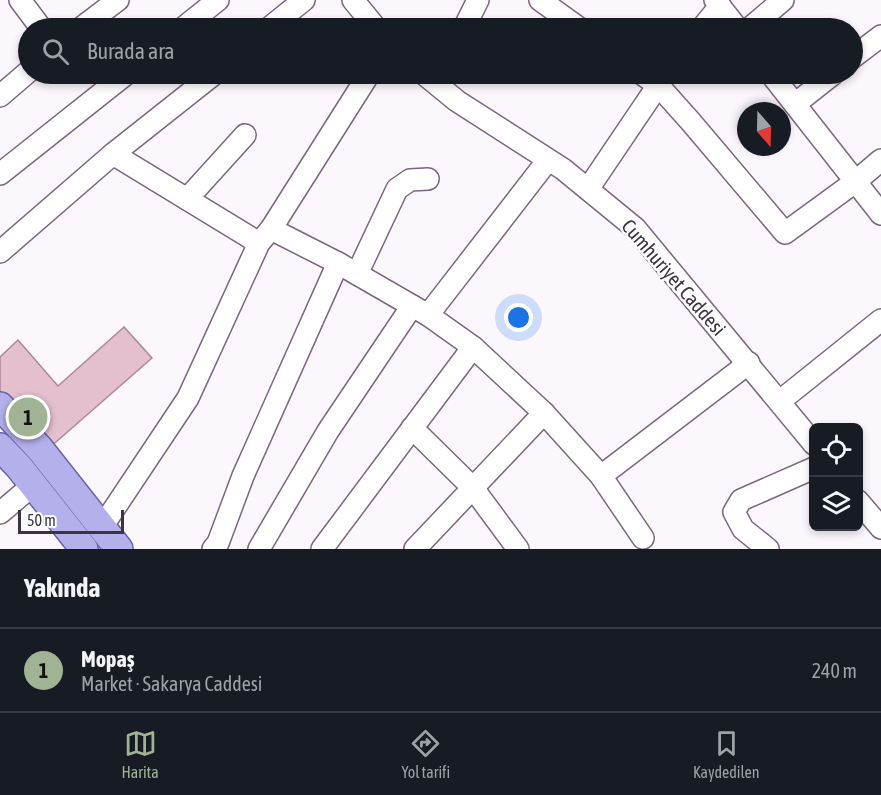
<!DOCTYPE html>
<html lang="tr">
<head>
<meta charset="utf-8">
<style>
	:root { --surface:#171b24; --page:#242831; --text:#f1f3f6; --muted:#9ea1a6; --line:#363941; --accent:#a1b395 }
	body { margin:0; font-family:"Asap Condensed",sans-serif; background:var(--page); color:var(--text) }
	.controls { position:absolute; right:18px; bottom:18px; display:grid; overflow:hidden; border-radius:9px; box-shadow:0 3px 9px #0003 }
	.controls button { width:54px; height:54px; display:grid; place-items:center; padding:0; border:0; border-bottom:2px solid var(--line); background:var(--surface); color:var(--text); font:30px sans-serif }
	.compass { position:absolute; left:737px; top:102px; width:54px; height:54px; border-radius:50%; background:var(--surface); box-shadow:0 3px 9px #0003; rotate:160deg }
	.scale { position:absolute; left:18px; bottom:15px; width:106px; box-sizing:border-box; padding-left:6px; border:3px solid #3c333e; border-top:0; font-size:16px; line-height:21px; white-space:nowrap; color:#3c333e; -webkit-text-stroke:4px #fff; paint-order:stroke }
	.you { position:absolute; left:519px; top:318px; width:21px; height:21px; margin:-15px; border:4px solid #fff; border-radius:50%; background:#1a73e8; box-shadow:0 0 0 9px #1a73e833 }
	.badge { display:grid; place-items:center; width:39px; height:39px; border-radius:50%; background:var(--accent); color:#111; font-size:20px; font-weight:700 }
	.pin { position:absolute; translate:-50% -50%; border:3px solid #fff; box-shadow:0 2px 6px #0006 }
	.list { margin:0; padding:0; list-style:none }
	h2 { display:flex; justify-content:space-between; align-items:center; height:78px; margin:0; padding:0 24px; font-size:26px }
	h2 small { font-size:20px; font-weight:400; color:var(--muted) }
	.list li { display:grid; grid-template-columns:39px 1fr auto; gap:18px; align-items:center; box-sizing:border-box; height:84px; padding:0 24px; border-top:2px solid var(--line) }
	.list b { display:block; font-size:22px; white-space:nowrap }
	.list p { margin:0; font-size:20px; white-space:nowrap; color:var(--muted) }
	.list em { font-size:20px; font-style:normal; color:var(--muted) }
	.icon { flex:none; width:33px; height:33px; fill:none; stroke:currentColor; stroke-width:2; stroke-linecap:round; stroke-linejoin:round }
	.map { position:relative; flex:none; width:881px; height:549px; overflow:hidden }
	.search { position:absolute; background:var(--surface); box-shadow:0 3px 9px #0003; left:18px; right:18px; top:18px; height:66px; display:flex; align-items:center; gap:15px; box-sizing:border-box; padding:0 21px; border-radius:33px; color:var(--muted); font-size:22px }
	.sheet { height:162px; background:var(--surface) }
	nav { display:flex; justify-content:space-around; align-items:center; box-sizing:border-box; height:84px; border-top:2px solid var(--line); background:var(--surface); font-size:16px; color:var(--muted) }
	nav a { display:grid; justify-items:center; gap:3px }
	nav .on { color:var(--accent) }
	.map>svg:first-child { display:block }
	.building { fill:#e4bfcd; stroke:#aa8895; stroke-width:1.5 }
	.lines { fill:none; stroke-linecap:round; stroke-linejoin:round }
	.minor-casing { stroke:#7b6680; stroke-width:24 }
	.major-casing { stroke:#6a62a6; stroke-width:30 }
	.minor { stroke:#fff; stroke-width:21 }
	.major { stroke:#b4b0eb; stroke-width:27 }
	.labels { text-anchor:middle; dominant-baseline:central; stroke-width:5; stroke-linejoin:round; paint-order:stroke }
	.street-label { font-size:20px; fill:#3c333e; stroke:#fff }
</style>
</head>
<body>
<div class="map">
<svg width="881" height="549" viewBox="0 0 881 549">
	<rect width="100%" height="100%" fill="#fbf7fd"/>
	<polygon class="building" points="124,327 152,358 48,449 0,395 0,357 18,340 58,386"/>
	<g class="lines">
		<g class="minor-casing">
			<g id="minor">
				<polyline points="20,0 41,28"/>
				<polyline points="353,0 376,28"/>
				<polyline points="540,0 579,28"/>
				<polyline points="715,0 737,28"/>
				<polyline points="81,28 118,0"/>
				<polyline points="183,28 218,0"/>
				<polyline points="269,28 304,0"/>
				<polyline points="464,28 478,0"/>
				<polyline points="702,28 720,6"/>
				<polyline points="750,28 783,0"/>
				<polyline points="852,58 881,36"/>
				<polyline points="424,74 457,101 563,169 635,228 814,444"/>
				<polyline points="642,74 658,85 691,122 785,233 855,182 881,160"/>
				<polyline points="771,74 881,214"/>
				<polyline points="0,96 28,72"/>
				<polyline points="795,104 833,74"/>
				<polyline points="113,154 214,74"/>
				<polyline points="0,174 126,74"/>
				<polyline points="588,189 665,75"/>
				<polyline points="187,199 245,135"/>
				<polyline points="271,229 338,263 428,315 473,347 544,413 601,476 643,538"/>
				<polyline points="0,252 113,154 259,243"/>
				<polyline points="357,274 397,189 410,180 428,179"/>
				<polyline points="428,315 548,160"/>
				<polyline points="780,401 881,320"/>
				<polyline points="412,428 473,488 518,549"/>
				<polyline points="601,476 749,363"/>
				<polyline points="858,501 881,528"/>
				<polyline points="0,513 33,485"/>
				<polyline points="102,527 188,398 259,243 271,229 369,74"/>
				<polyline points="213,549 218,543 243,476 338,263"/>
				<polyline points="259,549 328,431 412,306"/>
				<polyline points="322,549 473,347"/>
				<polyline points="415,549 544,413"/>
				<polyline points="768,549 743,529 734,512 741,500 814,468"/>
			</g>
		</g>
		<g class="major-casing">
			<g id="major">
				<polyline points="0,406 40,449 119,549"/>
				<polyline points="0,447 19,467 84,549"/>
			</g>
		</g>
		<use href="#minor" class="minor"/>
		<use href="#major" class="major"/>
	</g>
	<g class="labels">
		<g class="street-label">
			<text transform="translate(674 277) rotate(49)">Cumhuriyet Caddesi</text>
		</g>
	</g>
</svg>
<div class="controls">
<button><svg class="icon" aria-label="locate" viewBox="0 0 24 24"><circle cx="12" cy="12" r="6"/><path d="M12 2v4M12 18v4M2 12h4M18 12h4"/></svg></button>
<button><svg class="icon" aria-label="layers" viewBox="0 0 24 24"><path d="M12 4l9 5-9 5-9-5zM3 14l9 5 9-5"/></svg></button>
</div>
<svg class="compass" viewBox="-18 -18 36 36"><path d="M0-13l5 13h-10z" fill="#e53935"/><path d="M0 13l5-13h-10z" fill="#9ea1a6"/></svg>
<div class="scale">50 m</div>
<div class="you"></div>
<div class="pin badge" style="left:28px;top:417px">1</div>
<div class="search"><svg class="icon" aria-label="search" viewBox="0 0 24 24"><circle cx="10" cy="10" r="6"/><path d="M15 15l6 6"/></svg>Burada ara</div>
</div>
<section class="sheet">
<h2>Yakında<small></small></h2>
<ul class="list">
<li><span class="badge">1</span><div><b>Mopaş</b><p>Market · Sakarya Caddesi</p></div><em>240 m</em></li>
</ul>
</section>
<nav>
<a class="on"><svg class="icon" aria-label="map" viewBox="0 0 24 24"><path d="M3 6l6-2 6 2 6-2v14l-6 2-6-2-6 2zM9 4v14M15 6v14"/></svg>Harita</a>
<a><svg class="icon" aria-label="directions" viewBox="0 0 24 24"><path d="M12 3l9 9-9 9-9-9zM9 14v-3h6M13 9l2 2-2 2"/></svg>Yol tarifi</a>
<a><svg class="icon" aria-label="saved" viewBox="0 0 24 24"><path d="M7 4h10v16l-5-4-5 4z"/></svg>Kaydedilen</a>
</nav>
</body>
</html>
